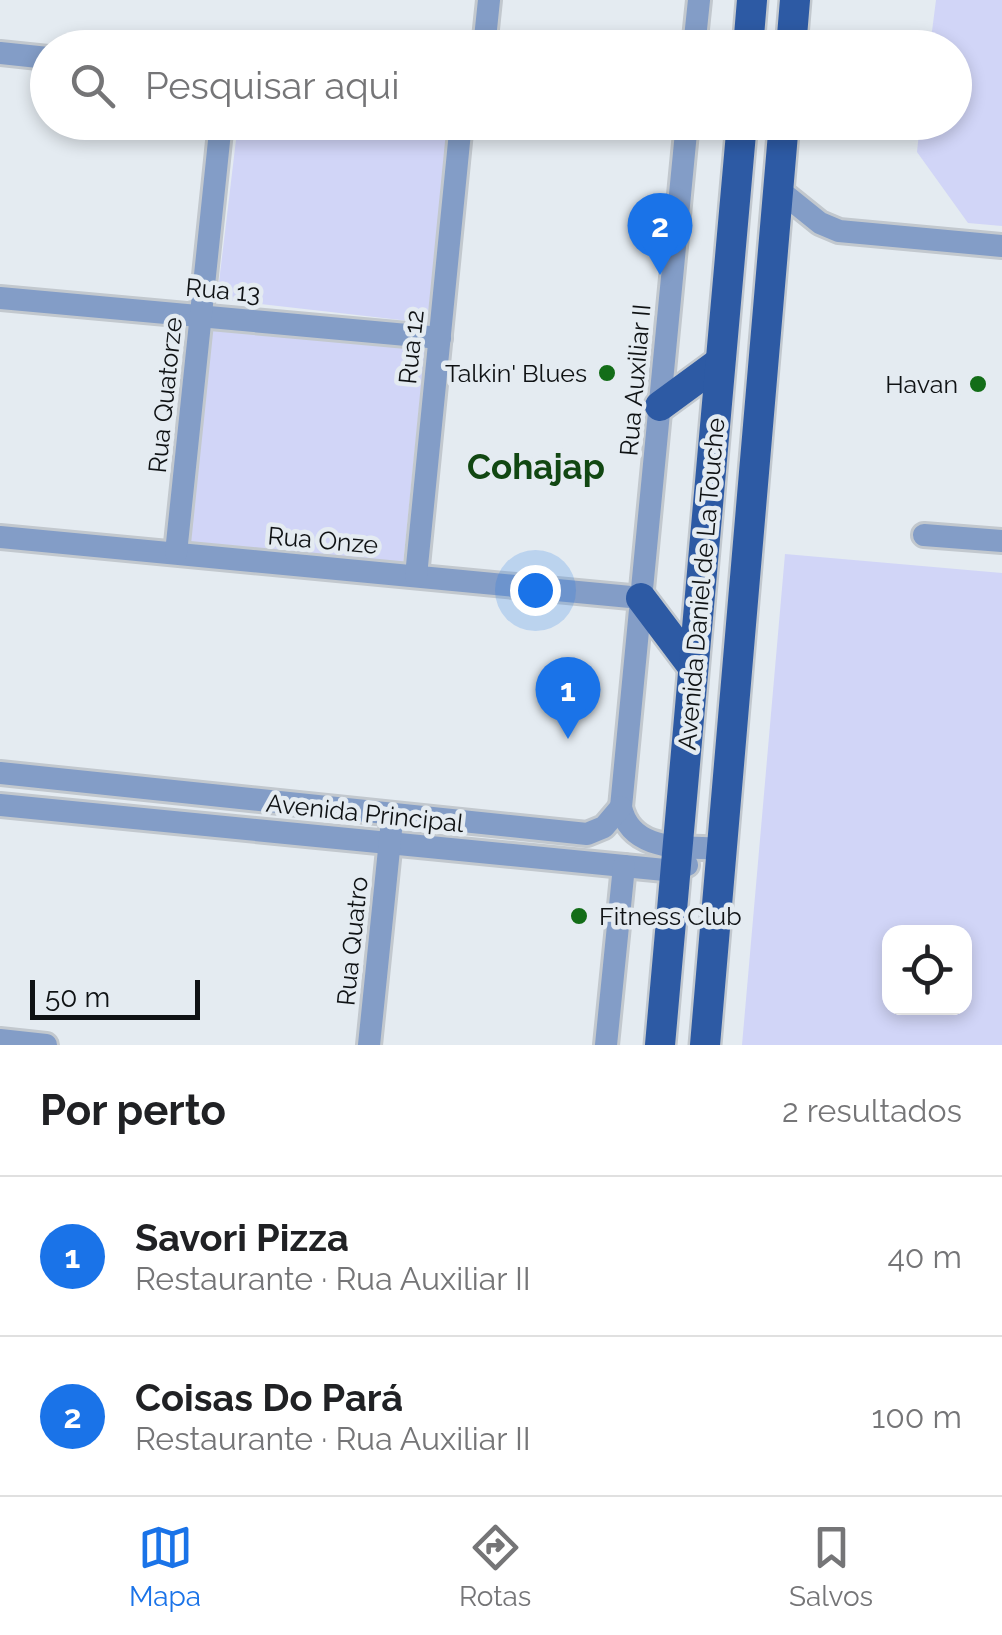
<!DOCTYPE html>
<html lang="pt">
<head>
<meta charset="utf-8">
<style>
	:root { --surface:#fff; --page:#f6f6f6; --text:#202124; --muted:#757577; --line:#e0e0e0; --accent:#1a73e8 }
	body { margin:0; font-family:Raleway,sans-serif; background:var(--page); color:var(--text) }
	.controls { position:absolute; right:30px; bottom:30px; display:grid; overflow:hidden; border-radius:20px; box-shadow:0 5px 15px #0003 }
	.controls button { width:90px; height:90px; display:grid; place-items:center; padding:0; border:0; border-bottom:2px solid var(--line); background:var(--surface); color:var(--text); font:50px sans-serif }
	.scale { position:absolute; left:30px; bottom:25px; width:170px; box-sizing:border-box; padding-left:10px; border:5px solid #0f1214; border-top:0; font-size:28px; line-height:35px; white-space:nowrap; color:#0f1214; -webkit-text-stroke:8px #e4ebf1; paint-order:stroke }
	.you { position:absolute; left:535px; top:590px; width:35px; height:35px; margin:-25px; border:8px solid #fff; border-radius:50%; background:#1a73e8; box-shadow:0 0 0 15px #1a73e833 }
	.badge { display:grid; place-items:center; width:65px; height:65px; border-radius:50%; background:var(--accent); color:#fff; font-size:32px; font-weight:700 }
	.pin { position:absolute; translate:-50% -82px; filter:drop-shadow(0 2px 5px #0008) }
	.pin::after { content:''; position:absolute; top:52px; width:35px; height:30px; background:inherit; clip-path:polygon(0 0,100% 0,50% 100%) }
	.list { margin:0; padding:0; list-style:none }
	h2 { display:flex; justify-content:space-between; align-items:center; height:130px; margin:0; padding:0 40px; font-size:42px }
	h2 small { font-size:32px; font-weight:400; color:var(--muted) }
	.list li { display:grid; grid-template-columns:65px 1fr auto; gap:30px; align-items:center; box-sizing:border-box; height:160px; padding:0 40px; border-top:2px solid var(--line) }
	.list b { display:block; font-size:38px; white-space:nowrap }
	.list p { margin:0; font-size:32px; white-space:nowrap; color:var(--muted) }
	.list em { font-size:32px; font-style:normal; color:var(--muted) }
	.icon { flex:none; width:55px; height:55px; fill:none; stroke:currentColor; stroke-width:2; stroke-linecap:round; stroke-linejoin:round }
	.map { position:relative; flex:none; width:1002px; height:1045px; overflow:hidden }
	.search { position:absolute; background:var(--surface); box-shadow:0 5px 15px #0003; left:30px; right:30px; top:30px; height:110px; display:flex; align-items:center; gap:25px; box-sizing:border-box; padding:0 35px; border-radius:55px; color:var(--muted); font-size:38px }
	.sheet { height:450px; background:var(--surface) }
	nav { display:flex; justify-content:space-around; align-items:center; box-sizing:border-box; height:140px; border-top:2px solid var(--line); background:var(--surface); font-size:28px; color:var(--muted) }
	nav a { display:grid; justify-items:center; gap:5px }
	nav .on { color:var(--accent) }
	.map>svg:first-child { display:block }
	.green { fill:#d1d5f7; fill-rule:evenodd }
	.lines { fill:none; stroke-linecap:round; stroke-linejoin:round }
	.minor-casing { stroke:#c2c8ce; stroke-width:28 }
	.major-casing { stroke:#c2c8ce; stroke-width:35 }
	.minor { stroke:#839dc7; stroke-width:22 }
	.major { stroke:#2d5aa4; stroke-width:30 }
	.poi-dot { fill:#136d18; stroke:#e4ebf1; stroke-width:4 }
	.labels { text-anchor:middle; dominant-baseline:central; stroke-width:9; stroke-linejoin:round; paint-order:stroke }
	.street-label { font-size:25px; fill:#0f1214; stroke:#e4ebf1 }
	.poi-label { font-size:25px; fill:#0f1214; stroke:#e4ebf1; text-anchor:end }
	.district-label { font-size:35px; font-weight:bold; fill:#114712; stroke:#e4ebf1 }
</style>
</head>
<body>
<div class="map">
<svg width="1002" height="1045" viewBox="0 0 1002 1045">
	<rect width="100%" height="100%" fill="#e4ebf1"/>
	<g class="green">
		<polygon points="936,0 1002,0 1002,226 968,223 917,152 920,123 954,122 954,48 930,47"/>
		<polygon points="437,122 451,124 427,323 217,299 238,123"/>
		<polygon points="211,329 425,350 403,565 190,544"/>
		<path d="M 785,554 L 1002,573 L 1002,1045 L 742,1045 ZM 964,932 L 964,1008 L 890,1008 L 890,932 Z"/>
	</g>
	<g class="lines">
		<g class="minor-casing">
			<g id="minor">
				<polyline points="484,48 489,0"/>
				<polyline points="694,48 699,0"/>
				<polyline points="0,53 48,58"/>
				<polyline points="644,122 687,127"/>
				<path d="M 687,122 L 621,807 C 631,853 684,846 721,849"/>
				<polyline points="779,190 820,223 839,231 1002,246"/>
				<polyline points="0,298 440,338"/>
				<polyline points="924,535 1002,541"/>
				<polyline points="0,537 641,598"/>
				<polyline points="176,553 221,122"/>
				<polyline points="416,576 461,122"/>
				<polyline points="0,773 587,834 604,827 621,807"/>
				<polyline points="0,805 675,871 687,865"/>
				<polyline points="0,1040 46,1045"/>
				<polyline points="369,1045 391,830"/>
				<polyline points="606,1045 624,866"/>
			</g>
		</g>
		<g class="major-casing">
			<g id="major">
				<polyline points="748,48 752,0"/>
				<polyline points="791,48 795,0"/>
				<polyline points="660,406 720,362"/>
				<polyline points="641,598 693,667"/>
				<polyline points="660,1045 742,122"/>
				<polyline points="705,1045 784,122"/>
			</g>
		</g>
		<use href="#minor" class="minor"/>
		<use href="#major" class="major"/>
	</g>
	<g class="poi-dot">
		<circle cx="607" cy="373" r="10"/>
		<circle cx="978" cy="384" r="10"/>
		<circle cx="579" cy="916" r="10"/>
	</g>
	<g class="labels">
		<g class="street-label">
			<text transform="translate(223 290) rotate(5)">Rua 13</text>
			<text transform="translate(411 347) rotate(-84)">Rua 12</text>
			<text transform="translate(635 380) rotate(-85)">Rua Auxiliar II</text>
			<text transform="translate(165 395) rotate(-84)">Rua Quatorze</text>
			<text transform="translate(323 540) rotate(5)">Rua Onze</text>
			<text transform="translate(701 584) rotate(-85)">Avenida Daniel de La Touche</text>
			<text transform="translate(365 813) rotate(6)">Avenida Principal</text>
			<text transform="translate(352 941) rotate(-84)">Rua Quatro</text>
		</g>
		<g class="poi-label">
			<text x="587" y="373">Talkin' Blues</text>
			<text x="958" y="384">Havan</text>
			<text x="599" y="916" text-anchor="start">Fitness Club</text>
		</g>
		<g class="district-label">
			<text x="536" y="466">Cohajap</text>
		</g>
	</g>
</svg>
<div class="controls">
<button><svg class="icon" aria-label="locate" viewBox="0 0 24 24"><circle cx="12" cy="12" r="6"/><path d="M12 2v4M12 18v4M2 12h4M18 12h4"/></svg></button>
</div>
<div class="scale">50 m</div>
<div class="you"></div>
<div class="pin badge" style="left:568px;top:739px">1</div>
<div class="pin badge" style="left:660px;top:275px">2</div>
<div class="search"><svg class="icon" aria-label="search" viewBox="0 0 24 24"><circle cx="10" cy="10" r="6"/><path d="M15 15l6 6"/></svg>Pesquisar aqui</div>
</div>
<section class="sheet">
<h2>Por perto<small>2 resultados</small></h2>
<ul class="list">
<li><span class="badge">1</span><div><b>Savori Pizza</b><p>Restaurante · Rua Auxiliar II</p></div><em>40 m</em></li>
<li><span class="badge">2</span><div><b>Coisas Do Pará</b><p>Restaurante · Rua Auxiliar II</p></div><em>100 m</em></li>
</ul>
</section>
<nav>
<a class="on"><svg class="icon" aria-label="map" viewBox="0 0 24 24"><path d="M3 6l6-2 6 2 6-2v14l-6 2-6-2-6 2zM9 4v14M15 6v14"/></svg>Mapa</a>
<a><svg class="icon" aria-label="directions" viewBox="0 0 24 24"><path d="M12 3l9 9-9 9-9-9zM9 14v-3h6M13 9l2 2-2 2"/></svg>Rotas</a>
<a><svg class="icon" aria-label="saved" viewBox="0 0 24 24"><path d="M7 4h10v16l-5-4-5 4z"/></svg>Salvos</a>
</nav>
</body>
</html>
